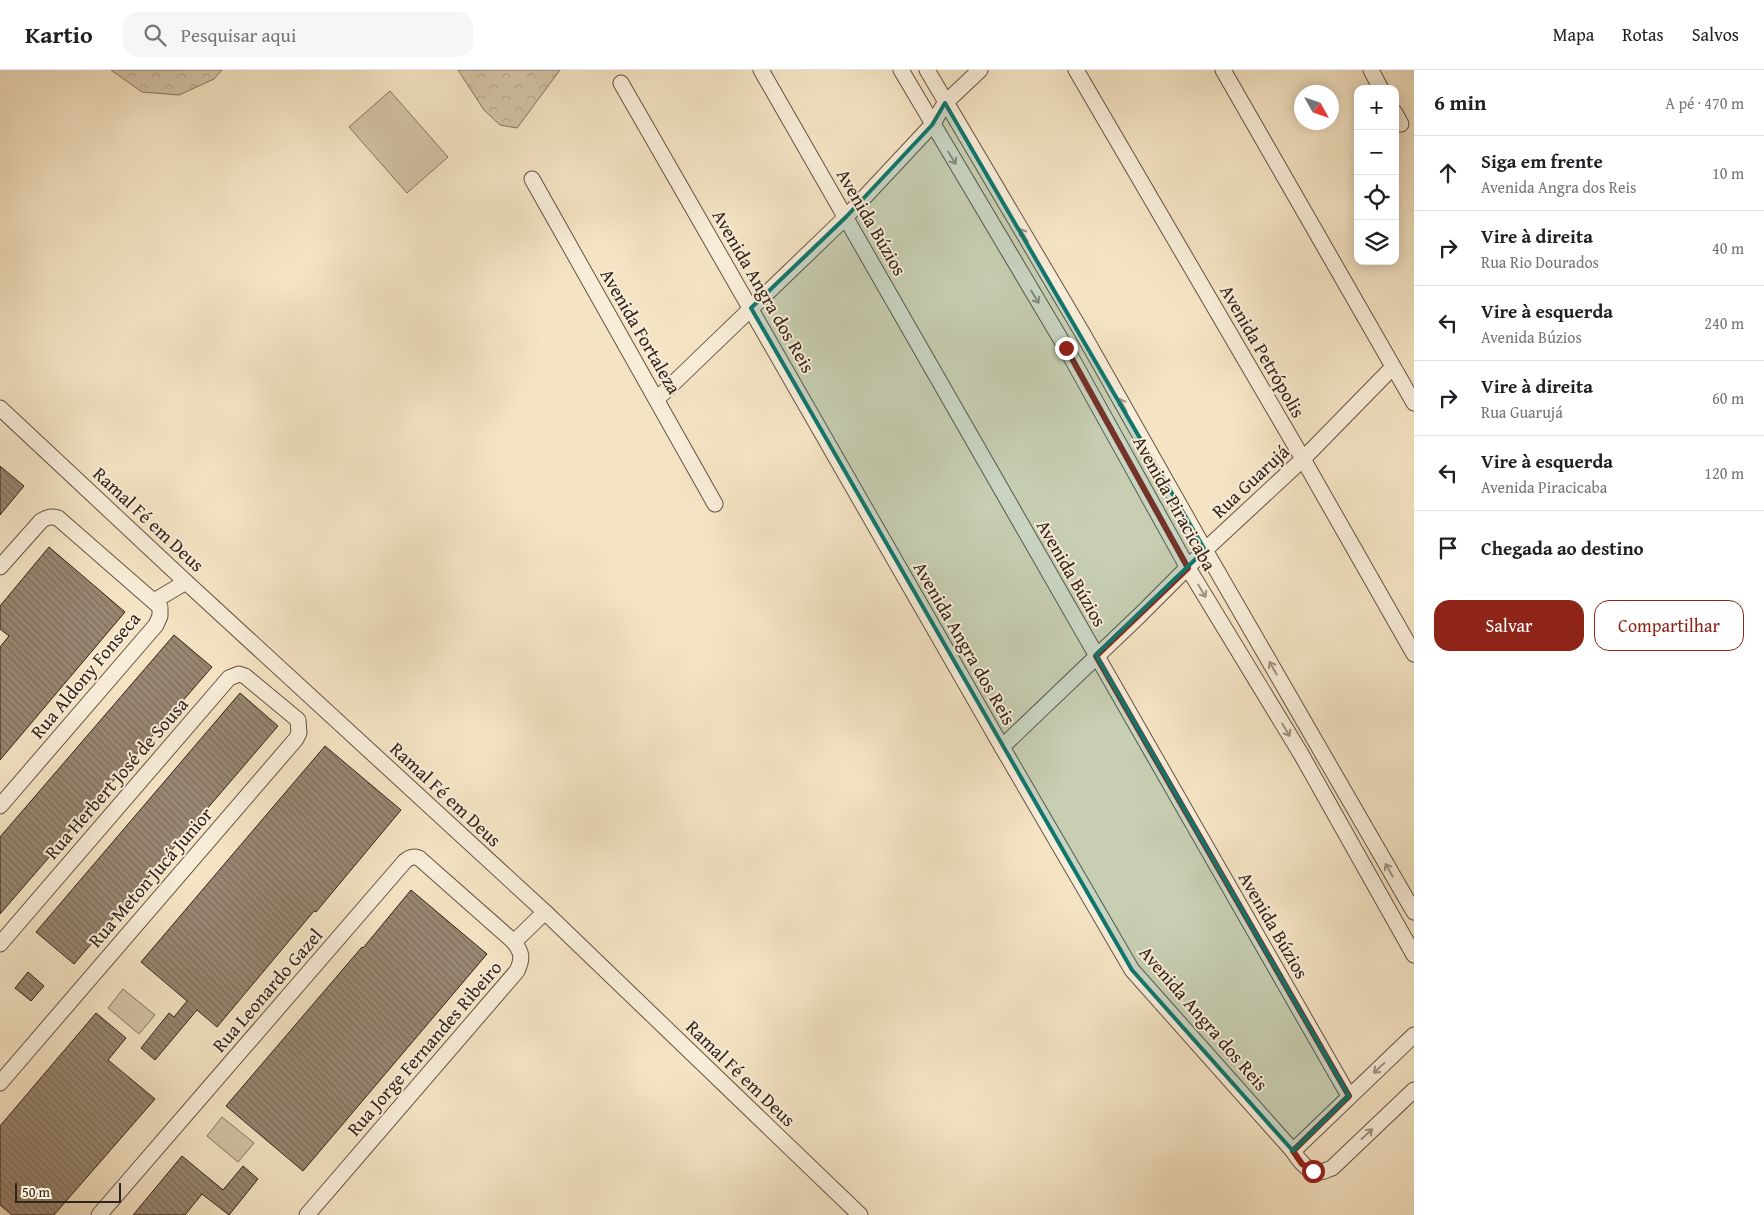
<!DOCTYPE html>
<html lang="pt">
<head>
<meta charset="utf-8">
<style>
	:root { --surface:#fff; --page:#f6f6f6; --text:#202124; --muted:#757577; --line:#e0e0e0; --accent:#8f2418 }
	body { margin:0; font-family:"Gentium Book Plus",serif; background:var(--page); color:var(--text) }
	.controls { position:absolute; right:15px; top:15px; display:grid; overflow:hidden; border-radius:10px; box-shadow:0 2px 12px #0003 }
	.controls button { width:45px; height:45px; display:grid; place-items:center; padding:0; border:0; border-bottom:1px solid var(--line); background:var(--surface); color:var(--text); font:25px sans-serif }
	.compass { position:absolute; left:1294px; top:15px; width:45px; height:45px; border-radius:50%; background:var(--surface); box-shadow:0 2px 12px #0003; rotate:130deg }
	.scale { position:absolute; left:15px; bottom:12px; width:106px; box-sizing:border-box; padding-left:5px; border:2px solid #332319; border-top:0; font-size:14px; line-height:18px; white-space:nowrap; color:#332319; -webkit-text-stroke:4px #f8edd9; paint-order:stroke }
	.stop { position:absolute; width:15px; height:15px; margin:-11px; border:4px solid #8f2418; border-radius:50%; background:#fff }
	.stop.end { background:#8f2418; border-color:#fff; box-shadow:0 1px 5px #0008 }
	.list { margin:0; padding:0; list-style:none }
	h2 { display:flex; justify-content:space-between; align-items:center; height:65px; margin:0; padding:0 20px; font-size:21px }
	h2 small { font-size:16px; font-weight:400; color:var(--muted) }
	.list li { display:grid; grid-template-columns:32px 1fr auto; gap:15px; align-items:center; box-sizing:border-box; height:75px; padding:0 20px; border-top:1px solid var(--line) }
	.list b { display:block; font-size:19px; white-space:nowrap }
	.list p { margin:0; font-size:16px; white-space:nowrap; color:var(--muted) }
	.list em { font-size:16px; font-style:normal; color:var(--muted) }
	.actions { display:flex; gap:10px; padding:15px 20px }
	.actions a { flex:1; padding:11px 0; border:1px solid var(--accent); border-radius:15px; text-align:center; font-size:18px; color:var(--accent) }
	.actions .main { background:var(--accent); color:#fff }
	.icon { flex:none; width:28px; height:28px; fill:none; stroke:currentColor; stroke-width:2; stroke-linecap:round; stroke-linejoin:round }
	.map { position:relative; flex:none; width:1414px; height:1145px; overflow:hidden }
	header { display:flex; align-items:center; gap:30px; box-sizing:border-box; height:70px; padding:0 25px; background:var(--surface); border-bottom:1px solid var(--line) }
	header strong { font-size:24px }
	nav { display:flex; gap:28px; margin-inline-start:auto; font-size:18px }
	.search { width:350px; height:45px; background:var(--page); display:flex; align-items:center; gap:12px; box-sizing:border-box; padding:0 18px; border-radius:15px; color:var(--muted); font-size:19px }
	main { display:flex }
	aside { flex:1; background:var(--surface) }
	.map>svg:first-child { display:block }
	.forest { fill:url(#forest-crowns); stroke:#847360 }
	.pitch { fill:#d4c3a7; stroke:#847360 }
	.building { fill:url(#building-back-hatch); stroke:#332319 }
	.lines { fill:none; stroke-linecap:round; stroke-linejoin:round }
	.street-casing { stroke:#645344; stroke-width:17 }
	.street { stroke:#f8edd9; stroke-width:15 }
	.oneway { stroke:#9f9283 }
	.route { stroke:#8f2418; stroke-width:6 }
	.marked { fill:#0f766e; fill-opacity:0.2; stroke:#0f766e; stroke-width:4; stroke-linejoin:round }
	.labels { text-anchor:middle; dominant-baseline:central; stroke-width:4; stroke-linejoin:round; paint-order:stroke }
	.street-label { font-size:19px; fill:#332319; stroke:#f8edd9 }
</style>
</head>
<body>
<header>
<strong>Kartio</strong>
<div class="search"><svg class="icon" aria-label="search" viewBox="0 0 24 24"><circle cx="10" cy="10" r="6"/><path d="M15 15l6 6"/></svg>Pesquisar aqui</div>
<nav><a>Mapa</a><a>Rotas</a><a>Salvos</a></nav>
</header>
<main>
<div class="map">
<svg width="1414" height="1145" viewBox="0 0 1414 1145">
	<defs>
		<pattern id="forest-crowns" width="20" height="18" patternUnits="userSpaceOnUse" patternTransform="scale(1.25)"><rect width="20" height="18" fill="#d4c3a7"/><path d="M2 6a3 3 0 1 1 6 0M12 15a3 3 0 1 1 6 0" fill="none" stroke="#b6a78f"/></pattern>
		<pattern id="building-back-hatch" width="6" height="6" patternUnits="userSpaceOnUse" patternTransform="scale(1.25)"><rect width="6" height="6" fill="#988772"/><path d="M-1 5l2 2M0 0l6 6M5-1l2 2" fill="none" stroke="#7d6e5d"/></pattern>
	</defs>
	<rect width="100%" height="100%" fill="#f5e4c4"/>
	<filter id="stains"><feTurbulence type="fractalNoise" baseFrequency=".004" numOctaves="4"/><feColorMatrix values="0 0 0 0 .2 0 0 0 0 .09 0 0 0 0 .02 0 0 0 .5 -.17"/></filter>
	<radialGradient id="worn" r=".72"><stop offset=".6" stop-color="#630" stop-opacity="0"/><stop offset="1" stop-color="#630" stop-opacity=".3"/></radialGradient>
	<g class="forest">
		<polygon points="111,0 222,0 214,9 179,25 142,22"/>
		<polygon points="458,0 560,0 517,58 500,55 484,40"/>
	</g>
	<g class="pitch">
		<polygon points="390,21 448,87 407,123 349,57"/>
		<polygon points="123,919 155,945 139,964 108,938"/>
		<polygon points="222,1047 254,1073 238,1092 207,1066"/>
	</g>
	<g class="building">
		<polygon points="0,396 24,416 0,445"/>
		<polygon points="49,477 125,542 0,690 0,577 9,566 0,559 0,536"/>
		<polygon points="174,565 212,597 50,784 51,785 0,844 0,767"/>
		<polygon points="240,623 278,656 74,894 36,862"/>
		<polygon points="325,676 401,740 316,842 314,841 217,957 197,940 155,990 141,978 169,943 174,947 187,931 141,892"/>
		<polygon points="411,820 487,884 303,1101 226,1036 362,877 363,878"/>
		<polygon points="28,902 44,916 31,931 15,918"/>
		<polygon points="96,943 126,968 108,990 155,1029 54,1145 12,1145 0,1135 0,1056"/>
		<polygon points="182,1086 223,1120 243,1096 258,1109 229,1145 202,1124 185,1145 133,1145"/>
	</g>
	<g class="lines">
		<g class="street-casing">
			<g id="street">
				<polyline points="761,0 1349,1026"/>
				<polyline points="901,0 1066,278 1188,498 1301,684 1414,885"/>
				<polyline points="927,0 1083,264 1205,480 1414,842"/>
				<polyline points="1076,0 1303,389 1414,584"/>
				<polyline points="1223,0 1414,333"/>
				<polyline points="1371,0 1381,19"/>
				<path d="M 621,13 L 1002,677 L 1132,900 L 1293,1081 C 1298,1089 1309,1104 1320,1102 C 1324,1102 1328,1099 1332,1098 L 1414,1020"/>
				<polyline points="1395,43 1401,54"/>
				<polyline points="532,109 715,434"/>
				<polyline points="657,329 846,147 932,55 945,33 980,0"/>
				<polyline points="0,338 186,512 545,842 860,1145"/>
				<path d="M 0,497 L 41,451 C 47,447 51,446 58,448 L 160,537 L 160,546 L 156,555 L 0,736"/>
				<polyline points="154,531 186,512"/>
				<polyline points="1002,677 1140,545 1205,480 1303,389 1393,297"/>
				<polyline points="514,872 545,842"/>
				<polyline points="0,874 229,608 239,604 245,606 298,650 299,663 296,669 0,1013"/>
				<polyline points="1293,1081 1414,965"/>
				<path d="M 99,1145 L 405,791 C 410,787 413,786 419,788 L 514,872 C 522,883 523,888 517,901 L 307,1145"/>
			</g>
		</g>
		<use href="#street" class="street"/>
	</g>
	<defs><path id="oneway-shaft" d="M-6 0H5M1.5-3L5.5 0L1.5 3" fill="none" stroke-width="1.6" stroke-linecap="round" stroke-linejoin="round" transform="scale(1.25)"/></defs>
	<g class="oneway">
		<use href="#oneway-shaft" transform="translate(952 88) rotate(59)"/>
		<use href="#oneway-shaft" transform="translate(1024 165) rotate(-121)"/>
		<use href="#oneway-shaft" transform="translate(1035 227) rotate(59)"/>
		<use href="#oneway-shaft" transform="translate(1123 335) rotate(-119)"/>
		<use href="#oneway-shaft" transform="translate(1202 521) rotate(59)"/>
		<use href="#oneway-shaft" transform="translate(1273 598) rotate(-120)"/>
		<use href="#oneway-shaft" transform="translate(1286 660) rotate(59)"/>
		<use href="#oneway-shaft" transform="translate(1389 800) rotate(-120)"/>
		<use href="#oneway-shaft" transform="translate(1379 998) rotate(137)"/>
		<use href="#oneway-shaft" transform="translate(1367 1064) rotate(-43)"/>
	</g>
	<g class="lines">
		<polyline class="route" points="1066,278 1188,498 1096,586 1349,1026 1293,1081 1302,1094 1313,1101"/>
	</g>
	<path class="marked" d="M 945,33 L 1205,480 L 1096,585 L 1349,1026 L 1293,1081 L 1132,900 L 751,238 L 846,147 L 932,55 Z"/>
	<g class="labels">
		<g class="street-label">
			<text transform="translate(872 152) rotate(60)">Avenida Búzios</text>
			<text transform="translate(764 221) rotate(60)">Avenida Angra dos Reis</text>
			<text transform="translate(641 261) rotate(60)">Avenida Fortaleza</text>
			<text transform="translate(1263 281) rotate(60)">Avenida Petrópolis</text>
			<text transform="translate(1250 411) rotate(-43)">Rua Guarujá</text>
			<text transform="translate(1175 433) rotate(61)">Avenida Piracicaba</text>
			<text transform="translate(149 449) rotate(43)">Ramal Fé em Deus</text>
			<text transform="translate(1072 503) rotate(60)">Avenida Búzios</text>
			<text transform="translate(965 573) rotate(60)">Avenida Angra dos Reis</text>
			<text transform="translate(85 605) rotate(-50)">Rua Aldony Fonseca</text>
			<text transform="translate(116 708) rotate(-49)">Rua Herbert José de Sousa</text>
			<text transform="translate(446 724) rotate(43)">Ramal Fé em Deus</text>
			<text transform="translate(150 807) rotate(-49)">Rua Meton Jucá Junior</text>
			<text transform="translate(1274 855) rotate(60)">Avenida Búzios</text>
			<text transform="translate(267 920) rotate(-49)">Rua Leonardo Gazel</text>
			<text transform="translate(1204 948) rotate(49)">Avenida Angra dos Reis</text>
			<text transform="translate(424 978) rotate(-49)">Rua Jorge Fernandes Ribeiro</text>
			<text transform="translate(741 1003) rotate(44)">Ramal Fé em Deus</text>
		</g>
	</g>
	<rect width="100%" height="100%" filter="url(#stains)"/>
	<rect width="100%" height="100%" fill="url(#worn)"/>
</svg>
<div class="controls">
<button>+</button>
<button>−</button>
<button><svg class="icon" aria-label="locate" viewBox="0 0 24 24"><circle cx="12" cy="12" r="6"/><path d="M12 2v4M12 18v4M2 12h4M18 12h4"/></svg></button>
<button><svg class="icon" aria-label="layers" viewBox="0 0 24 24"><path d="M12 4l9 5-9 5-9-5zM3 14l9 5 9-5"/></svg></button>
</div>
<svg class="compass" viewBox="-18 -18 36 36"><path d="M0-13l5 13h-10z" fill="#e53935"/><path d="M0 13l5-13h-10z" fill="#757577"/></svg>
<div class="scale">50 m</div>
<div class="stop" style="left:1313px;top:1101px"></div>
<div class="stop end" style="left:1066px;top:278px"></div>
</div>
<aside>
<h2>6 min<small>A pé · 470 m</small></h2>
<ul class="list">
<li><svg class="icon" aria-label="ahead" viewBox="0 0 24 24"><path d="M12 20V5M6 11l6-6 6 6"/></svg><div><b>Siga em frente</b><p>Avenida Angra dos Reis</p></div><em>10 m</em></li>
<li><svg class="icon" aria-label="right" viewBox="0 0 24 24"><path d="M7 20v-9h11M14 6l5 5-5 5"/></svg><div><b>Vire à direita</b><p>Rua Rio Dourados</p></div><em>40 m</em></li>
<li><svg class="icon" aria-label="left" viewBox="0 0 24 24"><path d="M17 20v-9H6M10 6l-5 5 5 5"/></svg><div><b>Vire à esquerda</b><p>Avenida Búzios</p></div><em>240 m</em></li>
<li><svg class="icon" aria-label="right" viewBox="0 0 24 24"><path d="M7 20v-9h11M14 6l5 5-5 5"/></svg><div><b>Vire à direita</b><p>Rua Guarujá</p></div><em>60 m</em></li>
<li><svg class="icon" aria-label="left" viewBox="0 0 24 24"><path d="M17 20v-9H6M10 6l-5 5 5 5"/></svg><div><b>Vire à esquerda</b><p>Avenida Piracicaba</p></div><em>120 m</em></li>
<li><svg class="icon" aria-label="arrive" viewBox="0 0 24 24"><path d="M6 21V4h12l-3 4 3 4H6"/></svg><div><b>Chegada ao destino</b></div></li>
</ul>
<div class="actions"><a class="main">Salvar</a><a>Compartilhar</a></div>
</aside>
</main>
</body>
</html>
